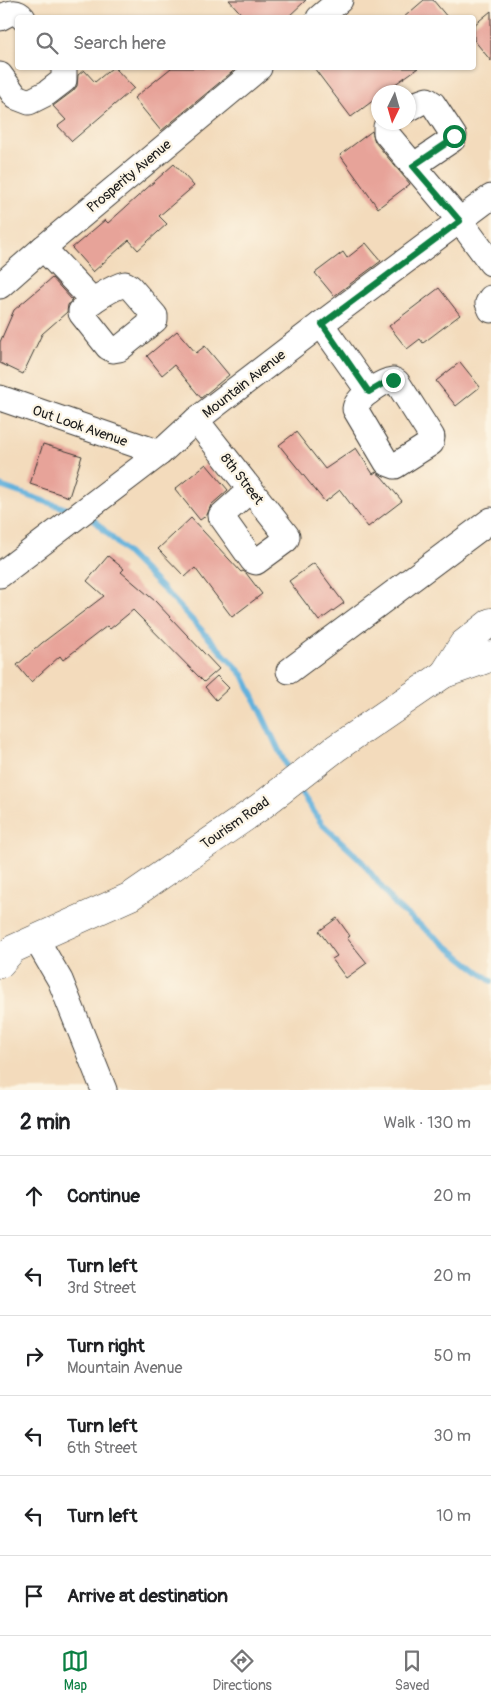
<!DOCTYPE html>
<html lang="en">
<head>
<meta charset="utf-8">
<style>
	:root { --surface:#fff; --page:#f6f6f6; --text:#202124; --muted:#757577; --line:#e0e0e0; --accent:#0b8043 }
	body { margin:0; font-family:Pangolin,sans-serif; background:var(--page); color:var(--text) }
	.compass { position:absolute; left:371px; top:85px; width:45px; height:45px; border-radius:50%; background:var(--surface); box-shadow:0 1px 4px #0004; rotate:185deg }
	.stop { position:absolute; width:15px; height:15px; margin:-11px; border:4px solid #0b8043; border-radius:50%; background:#fff }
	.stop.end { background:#0b8043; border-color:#fff; box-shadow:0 1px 5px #0008 }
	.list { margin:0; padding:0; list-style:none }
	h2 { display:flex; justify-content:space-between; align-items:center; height:65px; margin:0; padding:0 20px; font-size:21px }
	h2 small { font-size:16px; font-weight:400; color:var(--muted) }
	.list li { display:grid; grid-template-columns:32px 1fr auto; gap:15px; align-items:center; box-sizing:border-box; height:80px; padding:0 20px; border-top:1px solid var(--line) }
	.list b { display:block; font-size:19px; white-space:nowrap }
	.list p { margin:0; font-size:16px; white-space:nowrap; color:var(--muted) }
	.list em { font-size:16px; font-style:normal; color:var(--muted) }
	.icon { flex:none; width:28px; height:28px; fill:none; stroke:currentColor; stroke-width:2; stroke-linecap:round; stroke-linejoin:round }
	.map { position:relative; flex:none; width:491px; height:1090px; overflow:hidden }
	.search { position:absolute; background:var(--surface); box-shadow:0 1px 4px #0004; left:15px; right:15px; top:15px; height:55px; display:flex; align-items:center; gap:12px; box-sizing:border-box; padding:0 18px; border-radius:5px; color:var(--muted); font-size:19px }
	.sheet { height:545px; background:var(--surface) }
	nav { display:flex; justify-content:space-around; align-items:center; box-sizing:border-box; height:70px; border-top:1px solid var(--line); background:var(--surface); font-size:14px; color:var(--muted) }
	nav a { display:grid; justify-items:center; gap:2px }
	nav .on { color:var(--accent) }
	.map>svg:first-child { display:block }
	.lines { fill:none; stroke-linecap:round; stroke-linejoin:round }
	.stream { stroke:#62b1dc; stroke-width:6 }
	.building { fill:#e7a399 }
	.minor-casing { stroke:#3c3934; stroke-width:27 }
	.major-casing { stroke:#3c3934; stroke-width:29 }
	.minor { stroke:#fff; stroke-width:25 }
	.major { stroke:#fff; stroke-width:28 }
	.route { stroke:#0b8043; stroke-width:6 }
	.labels { text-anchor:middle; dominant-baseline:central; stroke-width:4.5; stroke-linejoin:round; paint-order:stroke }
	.street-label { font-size:14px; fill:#1c1c1c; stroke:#fcf5e5 }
</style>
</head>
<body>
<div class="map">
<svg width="491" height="1090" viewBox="0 0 491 1090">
	<rect width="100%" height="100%" fill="#fcf5e5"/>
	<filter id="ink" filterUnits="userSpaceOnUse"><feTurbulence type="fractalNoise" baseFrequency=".02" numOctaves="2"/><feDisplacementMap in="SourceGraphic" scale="10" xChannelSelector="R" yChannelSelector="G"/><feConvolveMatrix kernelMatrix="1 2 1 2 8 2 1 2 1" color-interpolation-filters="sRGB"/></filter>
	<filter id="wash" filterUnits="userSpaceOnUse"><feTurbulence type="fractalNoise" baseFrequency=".0096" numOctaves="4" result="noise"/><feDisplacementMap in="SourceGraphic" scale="20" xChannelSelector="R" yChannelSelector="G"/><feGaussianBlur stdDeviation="1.12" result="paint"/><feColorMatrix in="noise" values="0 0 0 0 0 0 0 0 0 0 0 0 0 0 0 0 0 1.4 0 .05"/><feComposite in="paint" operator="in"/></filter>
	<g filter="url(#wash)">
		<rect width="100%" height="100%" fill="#f3dbbc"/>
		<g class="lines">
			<g class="stream">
				<polyline points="0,486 73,511"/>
				<polyline points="87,516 91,517 169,595 243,675 291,776"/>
				<polyline points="297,787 322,824 360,859 396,906 491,981"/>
			</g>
		</g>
		<g id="blocks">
			<g class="building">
				<polygon points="229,0 306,0 287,18 245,18"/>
				<polygon points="424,0 433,0 448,18 403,18"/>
				<polygon points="491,11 491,61 474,40 474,25"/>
				<polygon points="112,68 115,68 134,88 72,141 58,126 66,120 53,106 73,91 77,86 78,75 84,70 95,82"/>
				<polygon points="171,68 237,68 161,131 134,98"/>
				<polygon points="314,68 418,68 384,92 378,92 378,97 351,117"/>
				<polygon points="372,131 375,142 410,184 378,208 340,155"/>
				<polygon points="174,164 194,186 159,216 167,224 138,250 129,240 93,272 72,248 105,220 108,223"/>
				<polygon points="366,243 381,261 334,296 315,273 343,252 347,258"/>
				<polygon points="52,278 72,300 68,305 67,312 42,334 23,374 0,363 0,342 14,310"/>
				<polygon points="439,288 460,315 423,343 420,339 407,349 389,326"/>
				<polygon points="177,331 196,353 205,346 229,375 201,398 174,365 162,375 147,356"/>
				<polygon points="460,362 480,387 456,406 436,381"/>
				<polygon points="296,432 325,469 356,448 373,474 376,472 382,477 402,501 368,527 340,490 325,502 279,445"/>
				<polygon points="43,444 82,456 69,497 30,484"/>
				<polygon points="206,464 228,490 211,505 207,515 200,520 175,489"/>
				<polygon points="191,518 241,572 243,571 246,573 262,594 232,617 195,568 185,577 158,549"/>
				<polygon points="108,556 124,569 121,572 155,601 219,669 204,682 133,610 110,629 107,626 63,660 60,656 31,682 17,665 42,643 104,596 87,581"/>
				<polygon points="314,563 344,603 319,621 289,581"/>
				<polygon points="217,676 229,688 216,700 205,687"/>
				<polygon points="337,918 350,936 347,938 367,963 346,978 332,959 337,956 319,931"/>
			</g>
		</g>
	</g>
	<g filter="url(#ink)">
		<use href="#blocks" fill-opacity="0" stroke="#3c3934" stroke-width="1"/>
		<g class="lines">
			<g class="minor-casing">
				<g id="minor">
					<path d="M 0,18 C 8,13 16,9 23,18"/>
					<polyline points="319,18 340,0"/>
					<polyline points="0,75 16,97 29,102 47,93 64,80 64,68"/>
					<polyline points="408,109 421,102 427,100 433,104 454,136 453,139 413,166"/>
					<polyline points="388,122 386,127 386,133 460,221 491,263"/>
					<polyline points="43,248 93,301"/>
					<path d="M 125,284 L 130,287 L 155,316 L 155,320 L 119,349 L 113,350 L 108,347 L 81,313 L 81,311 C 89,302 113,287 125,284 Z"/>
					<polyline points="0,286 43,248 259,68"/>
					<polyline points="491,298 488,303 491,310"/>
					<polyline points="321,324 369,392"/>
					<path d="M 393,380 L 397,382 L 432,437 L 431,443 L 395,466 L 387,463 L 355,409 C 356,398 382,381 393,380 Z"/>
					<polyline points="0,398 160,453"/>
					<polyline points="196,420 287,536 286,540 256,562 253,561 221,516 250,490"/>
					<polyline points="0,575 160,453 196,420 321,324 491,197"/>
					<polyline points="289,671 491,520"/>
					<polyline points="36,939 60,980 104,1090"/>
				</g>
			</g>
			<g class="major-casing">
				<g id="major">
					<polyline points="444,674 463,644 491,622"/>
					<polyline points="0,964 13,949 131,896 260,807 336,748 444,674 484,660 491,655"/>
				</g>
			</g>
			<use href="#minor" class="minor"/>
			<use href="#major" class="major"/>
		</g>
	</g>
	<g class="lines" filter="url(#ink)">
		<polyline class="route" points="393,380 388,381 369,392 322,324 460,221 413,166 453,139 454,136"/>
	</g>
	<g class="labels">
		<g class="street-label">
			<text transform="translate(129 176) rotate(-40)">Prosperity Avenue</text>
			<text transform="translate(244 384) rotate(-38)">Mountain Avenue</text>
			<text transform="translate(80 426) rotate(19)">Out Look Avenue</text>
			<text transform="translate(242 479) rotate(52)">8th Street</text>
			<text transform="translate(235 823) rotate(-35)">Tourism Road</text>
		</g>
	</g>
</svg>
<svg class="compass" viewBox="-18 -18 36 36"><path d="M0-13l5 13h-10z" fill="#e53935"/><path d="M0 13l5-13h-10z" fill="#757577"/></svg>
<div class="stop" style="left:454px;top:136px"></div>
<div class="stop end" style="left:393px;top:380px"></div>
<div class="search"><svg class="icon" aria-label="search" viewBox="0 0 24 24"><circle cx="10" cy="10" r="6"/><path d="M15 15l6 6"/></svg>Search here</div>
</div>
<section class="sheet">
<h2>2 min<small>Walk · 130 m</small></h2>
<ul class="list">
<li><svg class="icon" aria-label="ahead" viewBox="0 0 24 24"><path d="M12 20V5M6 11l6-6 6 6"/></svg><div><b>Continue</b></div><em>20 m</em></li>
<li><svg class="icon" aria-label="left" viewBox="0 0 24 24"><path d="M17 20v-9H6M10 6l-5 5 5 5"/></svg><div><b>Turn left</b><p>3rd Street</p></div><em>20 m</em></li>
<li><svg class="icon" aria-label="right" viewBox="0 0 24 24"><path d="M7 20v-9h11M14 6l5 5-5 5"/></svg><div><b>Turn right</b><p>Mountain Avenue</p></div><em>50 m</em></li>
<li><svg class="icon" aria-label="left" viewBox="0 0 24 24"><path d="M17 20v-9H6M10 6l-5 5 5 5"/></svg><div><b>Turn left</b><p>6th Street</p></div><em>30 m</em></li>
<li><svg class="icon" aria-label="left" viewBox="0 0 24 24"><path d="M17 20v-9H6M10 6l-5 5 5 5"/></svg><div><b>Turn left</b></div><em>10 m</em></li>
<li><svg class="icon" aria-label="arrive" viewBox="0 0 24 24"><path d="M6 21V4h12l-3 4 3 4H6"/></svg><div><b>Arrive at destination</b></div></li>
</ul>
</section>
<nav>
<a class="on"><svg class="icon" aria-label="map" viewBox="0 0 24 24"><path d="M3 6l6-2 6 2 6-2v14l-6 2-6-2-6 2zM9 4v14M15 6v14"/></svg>Map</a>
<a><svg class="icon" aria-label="directions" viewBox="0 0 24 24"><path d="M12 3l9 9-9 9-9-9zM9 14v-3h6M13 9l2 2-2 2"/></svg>Directions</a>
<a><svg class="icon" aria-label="saved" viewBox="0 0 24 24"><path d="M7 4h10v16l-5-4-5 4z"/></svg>Saved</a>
</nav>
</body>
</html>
